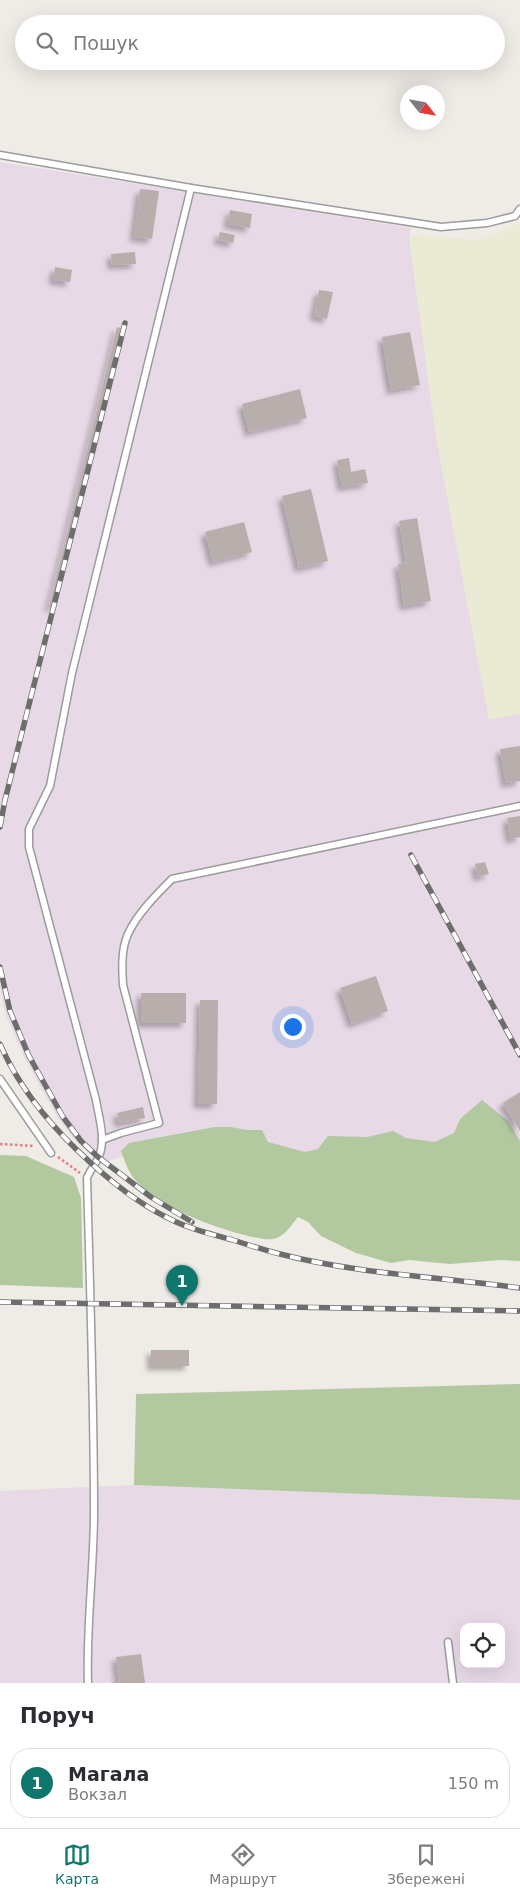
<!DOCTYPE html>
<html lang="uk">
<head>
<meta charset="utf-8">
<style>
	:root { --surface:#fff; --page:#f7f7f7; --text:#2b2b33; --muted:#7c7c81; --line:#e1e1e2; --accent:#0f766e }
	body { margin:0; font-family:"DejaVu Sans",sans-serif; background:var(--page); color:var(--text) }
	.controls { position:absolute; right:15px; bottom:15px; display:grid; overflow:hidden; border-radius:10px; box-shadow:0 5px 20px #0002 }
	.controls button { width:45px; height:45px; display:grid; place-items:center; padding:0; border:0; border-bottom:1px solid var(--line); background:var(--surface); color:var(--text); font:25px sans-serif }
	.compass { position:absolute; left:400px; top:85px; width:45px; height:45px; border-radius:50%; background:var(--surface); box-shadow:0 5px 20px #0002; rotate:121deg }
	.you { position:absolute; left:292px; top:1026px; width:18px; height:18px; margin:-12px; border:4px solid #fff; border-radius:50%; background:#1a73e8; box-shadow:0 0 0 8px #1a73e833 }
	.badge { display:grid; place-items:center; width:32px; height:32px; border-radius:50%; background:var(--accent); color:#fff; font-size:16px; font-weight:700 }
	.pin { position:absolute; translate:-50% -41px; filter:drop-shadow(0 1px 2px #0008) }
	.pin::after { content:''; position:absolute; top:26px; width:18px; height:15px; background:inherit; clip-path:polygon(0 0,100% 0,50% 100%) }
	.list { margin:0; padding:0; list-style:none }
	h2 { display:flex; justify-content:space-between; align-items:center; height:65px; margin:0; padding:0 20px; font-size:21px }
	h2 small { font-size:16px; font-weight:400; color:var(--muted) }
	.list li { display:grid; grid-template-columns:32px 1fr auto; gap:15px; align-items:center; box-sizing:border-box; height:70px; margin:0 10px 10px; padding:0 10px; border:1px solid var(--line); border-radius:20px }
	.list b { display:block; font-size:19px; white-space:nowrap }
	.list p { margin:0; font-size:16px; white-space:nowrap; color:var(--muted) }
	.list em { font-size:16px; font-style:normal; color:var(--muted) }
	.icon { flex:none; width:28px; height:28px; fill:none; stroke:currentColor; stroke-width:2; stroke-linecap:round; stroke-linejoin:round }
	.map { position:relative; flex:none; width:520px; height:1683px; overflow:hidden }
	.search { position:absolute; background:var(--surface); box-shadow:0 5px 20px #0002; left:15px; right:15px; top:15px; height:55px; display:flex; align-items:center; gap:12px; box-sizing:border-box; padding:0 18px; border-radius:28px; color:var(--muted); font-size:19px }
	.sheet { height:145px; background:var(--surface) }
	nav { display:flex; justify-content:space-around; align-items:center; box-sizing:border-box; height:70px; border-top:1px solid var(--line); background:var(--surface); font-size:14px; color:var(--muted) }
	nav a { display:grid; justify-items:center; gap:2px }
	nav .on { color:var(--accent) }
	.map>svg:first-child { display:block }
	.industrial { fill:#e7d9e6; fill-rule:evenodd }
	.farmland { fill:#ebead4 }
	.forest { fill:#b2c9a0 }
	.building { fill:#b8afac; filter:url(#shadow) }
	.lines { fill:none; stroke-linecap:round; stroke-linejoin:round }
	.lane-casing { stroke:#9c9c9c; stroke-width:9 }
	.path { stroke:#eb7b80; stroke-width:2.5; stroke-dasharray:2.5 2.5; stroke-linecap:butt }
	.lane { stroke:#fff; stroke-width:6 }
	.rail-casing { stroke:#6d6d6d; stroke-width:5.5 }
	.rail { stroke:#fff; stroke-width:4; stroke-dasharray:11; stroke-linecap:butt }
</style>
</head>
<body>
<div class="map">
<svg width="520" height="1683" viewBox="0 0 520 1683">
	<defs>
		<filter id="shadow"><feDropShadow dx="-4.5" dy="4.5" stdDeviation="2.5" flood-color="#0004"/></filter>
	</defs>
	<rect width="100%" height="100%" fill="#efebe6"/>
	<g class="industrial">
		<polygon points="0,162 411,228 409,236 436,436 489,719 520,714 520,1163 126,1155 100,1164 73,1138 56,1115 25,1059 5,1013 0,988"/>
		<path d="M 134,1485 L 520,1500 L 520,1683 L 0,1683 L 0,1491 ZM 464,1627 L 501,1627 L 501,1664 L 464,1664 Z"/>
	</g>
	<polygon class="farmland" points="520,223 520,714 489,720 436,436 409,235 481,240"/>
	<g class="forest">
		<path d="M 482,1100 L 508,1121 L 520,1141 L 520,1261 L 500,1260 L 450,1264 L 409,1260 L 391,1263 L 356,1253 L 321,1236 L 308,1222 L 298,1217 C 291,1225 285,1237 273,1239 C 258,1242 200,1222 185,1214 C 169,1206 150,1195 137,1182 C 129,1174 125,1162 121,1151 L 129,1143 L 215,1127 L 231,1127 L 247,1130 L 262,1130 L 268,1142 L 305,1152 L 318,1149 L 328,1136 L 367,1137 L 393,1131 L 406,1138 L 435,1142 L 454,1133 L 460,1119 Z"/>
		<polygon points="0,1155 26,1156 74,1177 81,1198 83,1288 0,1285"/>
		<polygon points="520,1384 520,1500 134,1485 136,1394"/>
	</g>
	<g class="building">
		<polygon points="140,189 159,191 152,239 134,237"/>
		<polygon points="230,210 252,214 250,228 228,224"/>
		<polygon points="220,232 235,235 233,243 218,240"/>
		<polygon points="135,252 136,264 112,265 111,254"/>
		<polygon points="55,267 72,270 70,282 53,280"/>
		<polygon points="319,290 333,292 327,319 314,316"/>
		<polygon points="117,327 121,328 53,608 49,607"/>
		<polygon points="410,332 420,385 391,390 382,337"/>
		<polygon points="300,389 307,418 249,432 242,404"/>
		<polygon points="349,458 351,472 365,469 368,483 342,487 337,460"/>
		<polygon points="311,489 328,561 299,568 282,496"/>
		<polygon points="417,518 431,601 404,606 398,564 406,563 399,521"/>
		<polygon points="244,522 252,552 213,562 205,532"/>
		<polygon points="520,746 520,781 506,783 500,749"/>
		<polygon points="520,816 520,837 510,839 507,818"/>
		<polygon points="485,862 489,874 478,877 475,864"/>
		<polygon points="376,976 388,1011 352,1024 340,988"/>
		<rect x="141" y="993" width="45" height="30"/>
		<polygon points="200,1000 218,1000 217,1104 198,1104"/>
		<polygon points="520,1092 520,1131 503,1103"/>
		<polygon points="143,1107 145,1118 119,1123 117,1113"/>
		<rect x="151" y="1350" width="38" height="16"/>
		<polygon points="141,1654 145,1683 119,1683 116,1657"/>
	</g>
	<g class="lines">
		<g class="lane-casing">
			<g id="lane">
				<polyline points="0,155 191,188 441,227 487,223 515,216 520,209"/>
				<polyline points="0,1079 51,1153"/>
				<path d="M 102,1140 L 121,1133 L 159,1123 L 123,985 C 122,969 121,949 128,934 C 137,914 156,895 172,879 L 520,806"/>
				<polyline points="448,1642 453,1683"/>
				<path d="M 88,1683 C 86,1626 94,1569 94,1512 C 94,1401 90,1289 87,1178 C 90,1170 96,1164 99,1156 C 106,1139 99,1118 96,1100 L 29,847 L 29,829 L 50,786 L 72,673 L 191,188"/>
			</g>
		</g>
		<g class="path">
			<polyline points="0,1144 35,1146"/>
			<polyline points="58,1157 80,1173"/>
		</g>
		<use href="#lane" class="lane"/>
		<g class="rail-casing">
			<g id="rail">
				<polyline points="0,827 5,800 125,323"/>
				<polyline points="411,855 520,1055"/>
				<polyline points="0,967 10,1011 29,1056 63,1117 81,1141 98,1157 151,1197 192,1222"/>
				<path d="M 0,1044 C 18,1085 45,1119 77,1150 C 104,1176 135,1202 168,1218 C 189,1229 211,1234 233,1240 C 248,1245 264,1250 280,1254 C 358,1274 440,1277 520,1288"/>
				<polyline points="0,1302 520,1311"/>
			</g>
		</g>
		<use href="#rail" class="rail"/>
	</g>
</svg>
<div class="controls">
<button><svg class="icon" aria-label="locate" viewBox="0 0 24 24"><circle cx="12" cy="12" r="6"/><path d="M12 2v4M12 18v4M2 12h4M18 12h4"/></svg></button>
</div>
<svg class="compass" viewBox="-18 -18 36 36"><path d="M0-13l5 13h-10z" fill="#e53935"/><path d="M0 13l5-13h-10z" fill="#7c7c81"/></svg>
<div class="you"></div>
<div class="pin badge" style="left:182px;top:1306px">1</div>
<div class="search"><svg class="icon" aria-label="search" viewBox="0 0 24 24"><circle cx="10" cy="10" r="6"/><path d="M15 15l6 6"/></svg>Пошук</div>
</div>
<section class="sheet">
<h2>Поруч<small></small></h2>
<ul class="list">
<li><span class="badge">1</span><div><b>Магала</b><p>Вокзал</p></div><em>150 m</em></li>
</ul>
</section>
<nav>
<a class="on"><svg class="icon" aria-label="map" viewBox="0 0 24 24"><path d="M3 6l6-2 6 2 6-2v14l-6 2-6-2-6 2zM9 4v14M15 6v14"/></svg>Карта</a>
<a><svg class="icon" aria-label="directions" viewBox="0 0 24 24"><path d="M12 3l9 9-9 9-9-9zM9 14v-3h6M13 9l2 2-2 2"/></svg>Маршрут</a>
<a><svg class="icon" aria-label="saved" viewBox="0 0 24 24"><path d="M7 4h10v16l-5-4-5 4z"/></svg>Збережені</a>
</nav>
</body>
</html>
